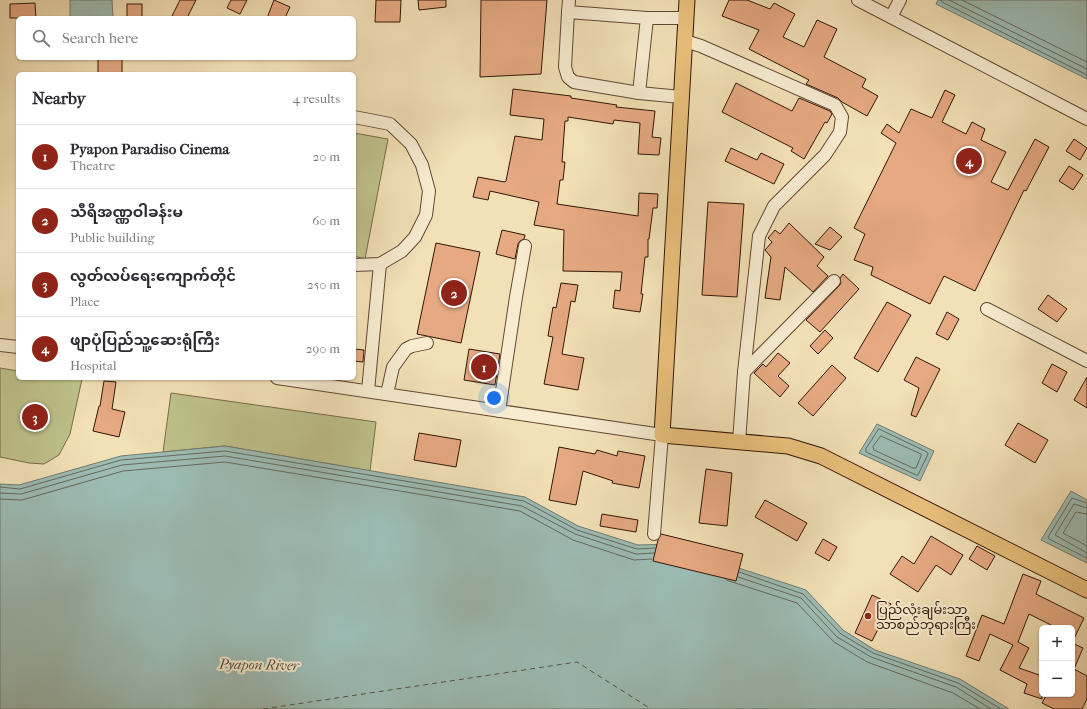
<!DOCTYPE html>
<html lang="en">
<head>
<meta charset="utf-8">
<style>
	:root { --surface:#fff; --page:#f2f2f3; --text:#2b2b33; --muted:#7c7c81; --line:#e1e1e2; --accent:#8f2418 }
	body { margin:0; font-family:"IM FELL French Canon","Noto Sans Myanmar",serif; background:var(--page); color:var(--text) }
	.controls { position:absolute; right:12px; bottom:12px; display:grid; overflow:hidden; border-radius:6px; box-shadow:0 1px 3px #0004 }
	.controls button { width:36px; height:36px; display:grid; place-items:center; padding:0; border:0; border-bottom:1px solid var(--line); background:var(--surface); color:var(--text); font:20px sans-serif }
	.you { position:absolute; left:494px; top:398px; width:14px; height:14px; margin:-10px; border:3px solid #fff; border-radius:50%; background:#1a73e8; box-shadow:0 0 0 6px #1a73e833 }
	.badge { display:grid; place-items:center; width:26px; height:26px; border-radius:50%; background:var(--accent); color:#fff; font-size:13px; font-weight:700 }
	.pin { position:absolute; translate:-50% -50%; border:2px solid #fff; box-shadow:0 1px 4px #0006 }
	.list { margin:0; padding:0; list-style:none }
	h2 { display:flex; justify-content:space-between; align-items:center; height:52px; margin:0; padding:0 16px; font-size:17px }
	h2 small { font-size:13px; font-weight:400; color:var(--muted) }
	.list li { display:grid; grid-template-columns:26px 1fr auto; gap:12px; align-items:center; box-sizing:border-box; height:64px; padding:0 16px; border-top:1px solid var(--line) }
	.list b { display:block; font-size:15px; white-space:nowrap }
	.list p { margin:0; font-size:13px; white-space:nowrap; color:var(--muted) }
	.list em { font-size:13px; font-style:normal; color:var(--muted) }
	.icon { flex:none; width:22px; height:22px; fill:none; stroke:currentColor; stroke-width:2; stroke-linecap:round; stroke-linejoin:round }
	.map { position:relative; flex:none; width:1087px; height:709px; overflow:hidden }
	.search { position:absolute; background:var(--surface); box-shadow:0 1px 3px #0004; left:16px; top:16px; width:340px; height:44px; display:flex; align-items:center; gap:10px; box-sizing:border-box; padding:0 14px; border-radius:6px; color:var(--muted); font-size:15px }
	.panel { position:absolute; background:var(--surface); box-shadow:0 1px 3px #0004; left:16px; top:72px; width:340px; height:308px; border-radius:6px }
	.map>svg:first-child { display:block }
	.green { fill:#bec18b; stroke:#786c48 }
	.water { fill:#9cbcb4; stroke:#727a6e }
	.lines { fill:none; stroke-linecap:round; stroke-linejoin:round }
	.shore { stroke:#67695d; stroke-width:1 }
	.ferry { stroke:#575043; stroke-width:1; stroke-dasharray:5 4; stroke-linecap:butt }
	.building { fill:#e6a982; stroke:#321606 }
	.minor-casing { stroke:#624832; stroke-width:14 }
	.major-casing { stroke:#321606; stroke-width:17 }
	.minor { stroke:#f7ebd0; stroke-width:12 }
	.major { stroke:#e9c07b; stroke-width:15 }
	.poi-dot { fill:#8f2418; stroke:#f7ebd0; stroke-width:1.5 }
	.labels { text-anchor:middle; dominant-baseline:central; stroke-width:4; stroke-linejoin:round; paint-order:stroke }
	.poi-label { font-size:13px; fill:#321606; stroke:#f7ebd0; text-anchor:start }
	.water-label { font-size:14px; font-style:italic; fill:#575043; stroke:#f7ebd0 }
</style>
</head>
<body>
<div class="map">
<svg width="1087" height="709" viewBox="0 0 1087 709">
	<rect width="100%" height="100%" fill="#f2e0b6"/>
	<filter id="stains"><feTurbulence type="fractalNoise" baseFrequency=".005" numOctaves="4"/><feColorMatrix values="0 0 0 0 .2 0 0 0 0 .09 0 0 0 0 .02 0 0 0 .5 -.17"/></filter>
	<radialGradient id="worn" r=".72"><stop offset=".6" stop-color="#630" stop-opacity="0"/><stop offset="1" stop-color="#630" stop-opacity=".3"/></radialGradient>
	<g class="green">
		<polygon points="354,133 388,139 365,259 354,256"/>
		<polygon points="0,368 18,371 18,378 82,379 70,434 59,455 44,464 29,463 0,457"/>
		<polygon points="171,393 376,422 370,471 225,446 163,452"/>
	</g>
	<g class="water">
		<polygon points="70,0 112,0 113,18 70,18"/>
		<polygon points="938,0 1087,0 1087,79 936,4"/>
		<polygon points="877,424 934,451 920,481 859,453"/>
		<polygon points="225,446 525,497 578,526 638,545 676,544 708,558 806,590 843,630 875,650 960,679 1009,709 0,709 0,484 19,485 121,456"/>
		<polygon points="1071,491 1087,500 1087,563 1041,540"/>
	</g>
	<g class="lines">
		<g class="shore">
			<polyline points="941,0 942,2 1087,75"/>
			<polyline points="949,0 1087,69"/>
			<polyline points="962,0 1087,62"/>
			<polygon points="879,429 927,452 928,454 918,475 916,475 866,452 866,449"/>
			<polygon points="881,436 921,454 921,456 916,468 913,468 874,450 873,447"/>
			<polyline points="0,487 20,489 121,460 225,451 524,501 577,530 637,549 655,548"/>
			<polyline points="0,493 21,494 122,465 225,456 522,506 575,534 636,554 654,553"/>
			<polyline points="0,499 22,500 123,471 225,462 520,511 573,540 634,560 652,559"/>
			<polyline points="1087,503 1072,498 1048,537 1049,539 1087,558"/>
			<polyline points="1087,508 1074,504 1055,535 1087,553"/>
			<polyline points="1087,514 1076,512 1063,533 1087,546"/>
			<polyline points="739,572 803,594 841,634 873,653 958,683 1001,709"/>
			<polyline points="738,577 801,598 837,637 871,657 956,687 991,709"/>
			<polyline points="726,580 797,603 834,642 867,662 953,693 980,709"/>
		</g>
		<polyline class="ferry" points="263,709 577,662 651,709"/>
	</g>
	<g class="building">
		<polygon points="180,0 196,0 187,18 171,18"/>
		<polygon points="231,0 247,0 240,14 227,8"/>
		<polygon points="274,0 290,7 285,18 267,18"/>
		<polygon points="376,0 401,0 400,22 375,22"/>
		<polygon points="418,0 446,0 446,7 419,10"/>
		<polygon points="481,0 547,0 541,74 480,77"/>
		<polygon points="729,0 747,0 770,9 774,3 795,14 783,37 804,47 817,20 837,29 824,57 866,79 862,87 878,96 867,116 842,102 838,98 806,84 809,80 749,49 759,30 722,16"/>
		<polygon points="35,3 36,18 10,18 10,4"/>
		<rect x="127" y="4" width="15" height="14"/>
		<polygon points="98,58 122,58 122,73 98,74"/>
		<polygon points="736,83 792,111 799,98 830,111 832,114 827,123 825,122 804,159 791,151 793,148 722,112"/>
		<polygon points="513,89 571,96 571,98 617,105 616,107 655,111 652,137 661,138 659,155 638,154 640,123 614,120 613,124 568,117 568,121 565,121 562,162 565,162 563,180 560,180 557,204 638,216 639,193 658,194 657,208 653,208 649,239 648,239 648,257 645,257 641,294 643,294 640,312 613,308 615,290 620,291 622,272 563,271 564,230 534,225 539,202 490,191 488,200 473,197 478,177 505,182 506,181 515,136 542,140 544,119 510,115"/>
		<polygon points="945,90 955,95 942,122 966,134 972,122 985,129 981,140 1006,152 991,182 1008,190 1035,139 1049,147 1026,191 1024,190 975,291 944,276 930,304 871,275 873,267 854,260 865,234 854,228 896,143 881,133 887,124 899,133 911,109 932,118"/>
		<polygon points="1074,139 1087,148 1080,160 1066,151"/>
		<polygon points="731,148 757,160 761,153 784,164 774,184 725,161"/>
		<polygon points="1069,166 1083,175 1073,190 1059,181"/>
		<polygon points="708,202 744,204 737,297 702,295"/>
		<polygon points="789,223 824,257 817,266 828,276 813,292 785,267 780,300 765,298 771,257 765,250 772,242 768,238 775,230 780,234"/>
		<polygon points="830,227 842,237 830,250 815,244"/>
		<polygon points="502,230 525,235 524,239 520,241 518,244 515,259 496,254"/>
		<polygon points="436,243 480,252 461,343 417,334"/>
		<polygon points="843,274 859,289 820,332 806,320 839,286 841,283 840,278"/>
		<polygon points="561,283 578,285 575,302 571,301 562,354 584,358 578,390 544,384 553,337 548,336 553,307 556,308"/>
		<polygon points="1048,295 1067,309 1057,322 1038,309"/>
		<polygon points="887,302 911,315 878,372 854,358"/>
		<polygon points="947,312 959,319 948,340 936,334"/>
		<polygon points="825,330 833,338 818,354 810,346"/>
		<polygon points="354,349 364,350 363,362 354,361"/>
		<polygon points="469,349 500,354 495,385 464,380"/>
		<polygon points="778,353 790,363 778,376 789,386 780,397 754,373 763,364 766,367"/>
		<polygon points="916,357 940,369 916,417 911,415 919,388 904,380"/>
		<polygon points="1052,364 1067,372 1057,392 1042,383"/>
		<polygon points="832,365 846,378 813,416 798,403"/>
		<polygon points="1087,377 1087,408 1074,400"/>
		<polygon points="104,381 116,382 112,409 125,412 119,437 93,431 99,406 100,406"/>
		<polygon points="1018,423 1048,440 1035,463 1005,445"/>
		<polygon points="419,433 461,440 456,467 414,460"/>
		<polygon points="559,447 595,454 597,450 617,456 618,451 645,456 639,488 612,483 613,481 583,471 576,505 549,500"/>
		<polygon points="706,469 732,473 727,526 699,523"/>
		<polygon points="765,500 807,523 797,541 755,517"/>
		<polygon points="602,514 638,520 636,532 600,526"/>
		<polygon points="661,534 743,554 736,581 653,561 658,540"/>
		<polygon points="931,536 963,555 951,575 936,565 918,592 890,574 902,556 914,564"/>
		<polygon points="823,539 837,547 829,561 815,553"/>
		<polygon points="977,546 995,556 987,570 969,559"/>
		<polygon points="1023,574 1041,581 1036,594 1084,618 1072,643 1083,648 1074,669 1087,676 1087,699 1082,709 1054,709 1042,703 1047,694 1072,694 1072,628 1057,628 1029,614 1018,642 1029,648 1019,668 1042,676 1042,699 1024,693 1027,684 1000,670 1013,645 990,634 979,661 966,656 982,615 1004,624"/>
		<polygon points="872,595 891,604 872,641 855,633"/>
	</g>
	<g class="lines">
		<g class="minor-casing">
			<g id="minor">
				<polyline points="858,0 1087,119"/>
				<polyline points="568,12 569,0"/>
				<polyline points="891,17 900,0"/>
				<polyline points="685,41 701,46 835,105 842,117 840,132 825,155 774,206 759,236 744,372 739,442"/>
				<polyline points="639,93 647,18"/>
				<polyline points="681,97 639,93 574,82 568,77 565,67 568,12 647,18 687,18"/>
				<polyline points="354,117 390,124 411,144 422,165 429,191 426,215 415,237 402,251 380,264 354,265"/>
				<polyline points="987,309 1087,361"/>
				<polyline points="0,345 18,347"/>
				<polyline points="744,372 834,281"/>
				<polyline points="277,378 662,435 654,534"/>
				<polyline points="368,391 380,264"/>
				<polyline points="387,394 393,367 406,349 412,346 427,343"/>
				<polyline points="499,411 516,297 525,246"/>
			</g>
		</g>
		<g class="major-casing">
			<polyline id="major" points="687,0 662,435 788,446 821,456 1087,590"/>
		</g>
		<use href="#minor" class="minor"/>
		<use href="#major" class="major"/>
	</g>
	<circle class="poi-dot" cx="868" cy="616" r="4"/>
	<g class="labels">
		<g class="poi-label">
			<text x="876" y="609">ပြည်လုံးချမ်းသာ<tspan x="876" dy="15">သာစည်ဘုရားကြီး</tspan></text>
		</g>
		<g class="water-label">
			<text transform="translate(259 665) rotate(1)">Pyapon River</text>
		</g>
	</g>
	<rect width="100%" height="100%" filter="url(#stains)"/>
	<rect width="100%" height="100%" fill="url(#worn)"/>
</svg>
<div class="controls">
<button>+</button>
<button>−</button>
</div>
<div class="you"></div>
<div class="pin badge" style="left:484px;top:367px">1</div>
<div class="pin badge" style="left:454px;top:293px">2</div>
<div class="pin badge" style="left:35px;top:417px">3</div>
<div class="pin badge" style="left:969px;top:161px">4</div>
<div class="search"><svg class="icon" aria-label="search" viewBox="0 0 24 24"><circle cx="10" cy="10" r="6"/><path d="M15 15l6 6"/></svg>Search here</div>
<section class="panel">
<h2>Nearby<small>4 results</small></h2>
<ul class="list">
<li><span class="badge">1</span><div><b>Pyapon Paradiso Cinema</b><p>Theatre</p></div><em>20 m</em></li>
<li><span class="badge">2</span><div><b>သီရိအဏ္ဏဝါခန်းမ</b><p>Public building</p></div><em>60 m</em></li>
<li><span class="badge">3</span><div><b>လွတ်လပ်ရေးကျောက်တိုင်</b><p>Place</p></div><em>250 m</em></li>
<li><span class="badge">4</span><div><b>ဖျာပုံပြည်သူ့ဆေးရုံကြီး</b><p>Hospital</p></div><em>290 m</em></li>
</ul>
</section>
</div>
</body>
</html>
